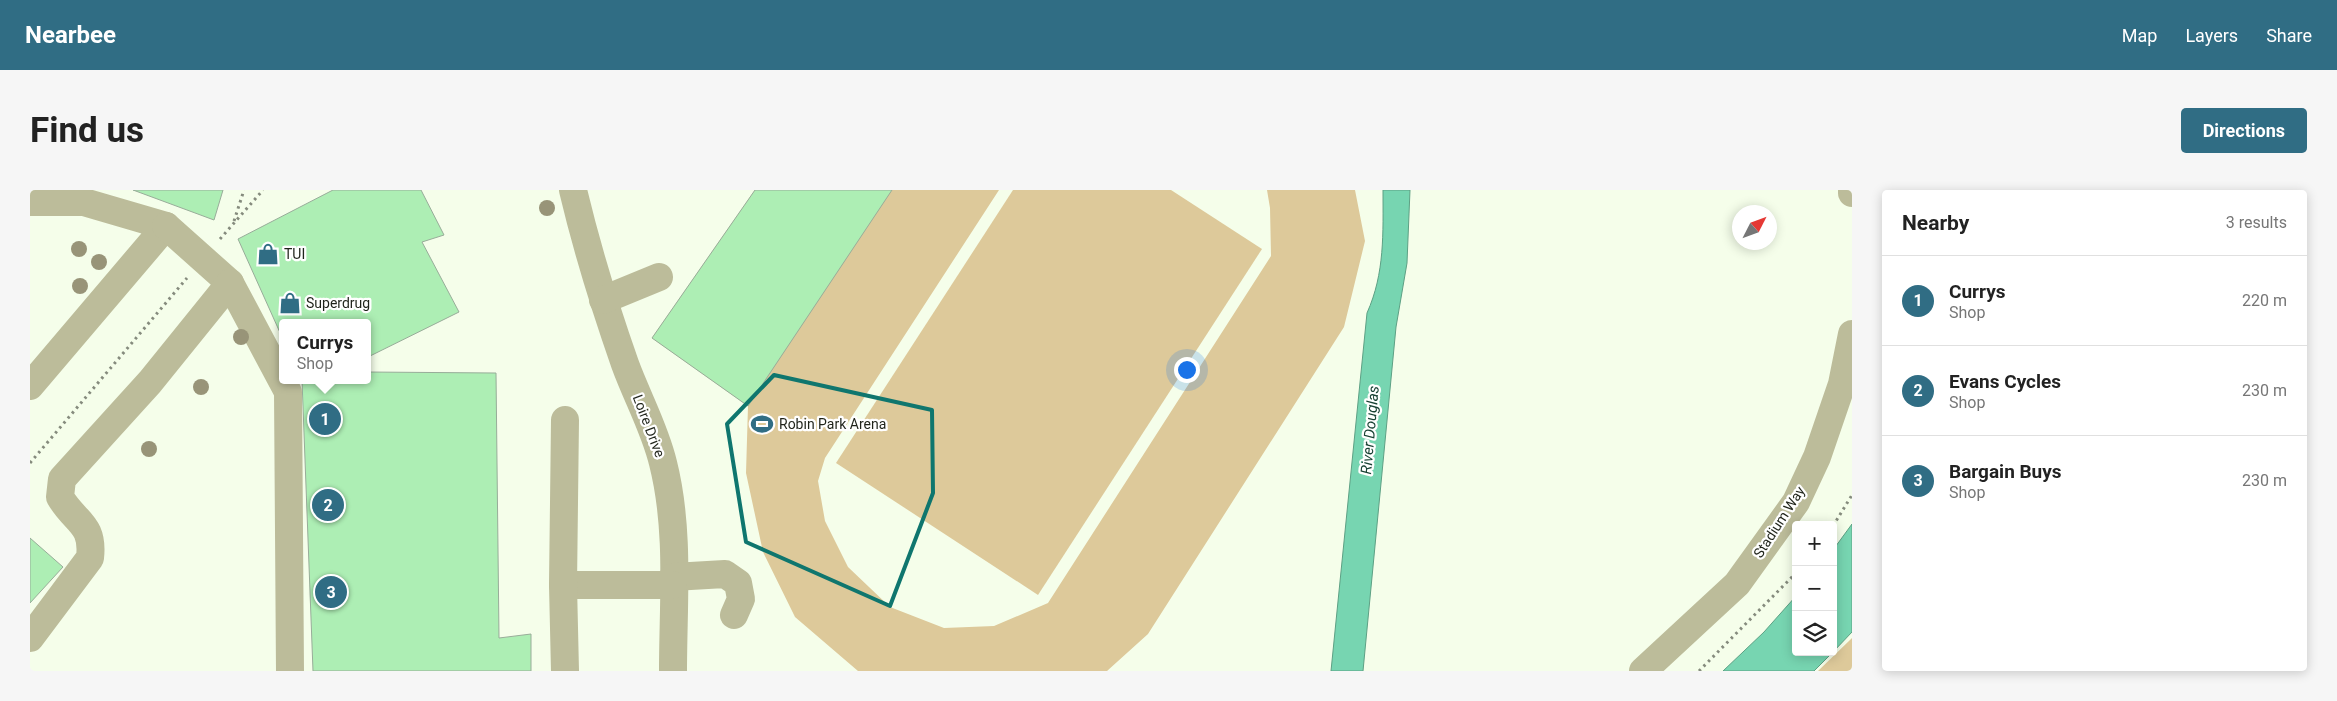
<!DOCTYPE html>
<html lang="en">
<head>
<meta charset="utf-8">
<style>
	:root { --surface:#fff; --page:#f6f6f6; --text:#222; --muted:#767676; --line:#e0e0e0; --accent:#306d84 }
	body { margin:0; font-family:Roboto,sans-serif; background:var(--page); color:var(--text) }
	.controls { position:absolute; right:15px; bottom:15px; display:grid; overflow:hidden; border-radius:5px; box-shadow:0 2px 12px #0003 }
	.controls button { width:45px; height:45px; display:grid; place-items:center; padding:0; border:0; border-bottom:1px solid var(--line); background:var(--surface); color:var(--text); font:25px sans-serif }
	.compass { position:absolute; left:1702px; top:15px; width:45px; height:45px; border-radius:50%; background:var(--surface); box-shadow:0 2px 12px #0003; rotate:48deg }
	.you { position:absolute; left:1156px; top:179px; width:18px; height:18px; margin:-12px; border:4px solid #fff; border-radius:50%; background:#1a73e8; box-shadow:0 0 0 8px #1a73e833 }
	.badge { display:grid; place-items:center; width:32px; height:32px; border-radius:50%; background:var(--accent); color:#fff; font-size:16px; font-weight:700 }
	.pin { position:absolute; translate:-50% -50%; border:2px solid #fff; box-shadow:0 1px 5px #0006 }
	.popup { position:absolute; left:249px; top:129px; width:92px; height:65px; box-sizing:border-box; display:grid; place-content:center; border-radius:5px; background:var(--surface); filter:drop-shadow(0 1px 4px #0005); font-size:16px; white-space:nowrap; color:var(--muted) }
	.popup b { font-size:19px; color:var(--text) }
	.popup::after { content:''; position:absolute; left:50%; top:100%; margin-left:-10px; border:10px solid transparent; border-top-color:var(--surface) }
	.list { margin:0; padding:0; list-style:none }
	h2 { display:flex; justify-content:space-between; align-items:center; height:65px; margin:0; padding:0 20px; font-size:21px }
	h2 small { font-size:16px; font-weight:400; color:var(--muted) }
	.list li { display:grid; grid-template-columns:32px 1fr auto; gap:15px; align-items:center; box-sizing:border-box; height:90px; padding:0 20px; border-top:1px solid var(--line) }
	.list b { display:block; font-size:19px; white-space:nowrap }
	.list p { margin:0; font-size:16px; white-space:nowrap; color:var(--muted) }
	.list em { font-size:16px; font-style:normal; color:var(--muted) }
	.icon { flex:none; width:28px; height:28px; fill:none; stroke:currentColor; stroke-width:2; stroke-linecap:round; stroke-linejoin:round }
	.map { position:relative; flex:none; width:1822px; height:481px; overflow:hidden; border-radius:5px }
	header { display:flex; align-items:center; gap:30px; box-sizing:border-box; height:70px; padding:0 25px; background:var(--accent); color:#fff }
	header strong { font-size:24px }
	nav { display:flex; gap:28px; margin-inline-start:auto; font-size:18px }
	.intro { display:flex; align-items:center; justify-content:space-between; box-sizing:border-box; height:120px; padding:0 30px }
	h1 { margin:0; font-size:35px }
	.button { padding:12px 22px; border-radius:5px; background:var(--accent); color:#fff; font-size:18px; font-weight:700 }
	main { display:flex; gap:30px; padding:0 30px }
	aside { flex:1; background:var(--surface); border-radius:5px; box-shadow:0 2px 12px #0003 }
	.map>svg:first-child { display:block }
	.green { fill:#ddc99a }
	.water { fill:#77d5b1; stroke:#5da084 }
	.building { fill:#adeeb4; stroke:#98ac99 }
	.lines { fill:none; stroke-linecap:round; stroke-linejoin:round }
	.path { stroke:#858b7d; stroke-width:3; stroke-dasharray:2.5 4; stroke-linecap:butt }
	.minor { stroke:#bcbc9a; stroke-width:28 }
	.tree { fill:#989478 }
	.marked { fill:none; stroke:#0f766e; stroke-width:4; stroke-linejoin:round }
	.labels { text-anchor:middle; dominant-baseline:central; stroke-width:4.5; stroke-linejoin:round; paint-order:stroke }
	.poi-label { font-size:14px; fill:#1f231a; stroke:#fff; text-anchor:start }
	.street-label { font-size:14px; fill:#1f231a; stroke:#fff }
	.water-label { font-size:15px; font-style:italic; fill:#194234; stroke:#fff }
</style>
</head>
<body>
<header>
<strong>Nearbee</strong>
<nav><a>Map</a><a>Layers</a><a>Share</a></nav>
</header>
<div class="intro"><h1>Find us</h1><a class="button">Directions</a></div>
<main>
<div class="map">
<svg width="1822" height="481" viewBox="0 0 1822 481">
	<rect width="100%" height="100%" fill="#f5feea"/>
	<g class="green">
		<polygon points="725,0 969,0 795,268 788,291 795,331 818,377 860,417 914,438 964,436 1018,413 1241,66 1240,18 1237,0 1325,0 1335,51 1314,137 1118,444 1077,481 828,481 765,427 733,362 716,283 718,216 622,148"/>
		<polygon points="983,0 1141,0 1232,59 1008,405 806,273"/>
		<polygon points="1822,448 1822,481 1788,481 1821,449"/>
	</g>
	<g class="water">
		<path d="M 1353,0 L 1380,0 L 1377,73 L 1366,137 L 1333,481 L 1301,481 L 1337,123 C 1355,83 1353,43 1353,0 Z"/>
		<polygon points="1822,334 1822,442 1803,462 1803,360"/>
		<polygon points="1766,406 1766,462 1803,462 1784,481 1693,481 1734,442"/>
	</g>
	<g class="building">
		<polygon points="103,0 193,0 184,30"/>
		<polygon points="303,0 391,0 414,45 392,52 429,122 338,167 338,133 252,133 252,147 208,49"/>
		<polygon points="725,0 862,0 718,216 622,148"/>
		<polygon points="338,182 466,183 469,448 501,444 501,481 283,481 272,190 338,190"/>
		<polygon points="0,348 33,377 0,413"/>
	</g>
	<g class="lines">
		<g class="path">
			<polyline points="204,31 214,0"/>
			<polyline points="190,49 233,0"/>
			<polyline points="0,273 157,88"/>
			<polyline points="1803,336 1822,305"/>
			<polyline points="1669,481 1766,383"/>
		</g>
		<g class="minor">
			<path d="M 543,0 C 557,59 575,117 595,174 C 607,207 625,239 633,273 C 650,340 643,413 643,481"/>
			<polyline points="1822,0 1822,3"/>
			<polyline points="0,12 54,12 136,36 0,196"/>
			<polyline points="136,36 200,93"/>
			<polyline points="573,110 629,87"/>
			<polyline points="643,387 695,384 708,393 711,409 704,425"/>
			<polyline points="533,395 643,395"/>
			<path d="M 0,448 L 60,368 C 64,333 45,333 30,307 L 32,289 L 120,192 L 200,93 L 258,202 L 260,481"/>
			<polyline points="535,481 533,395 535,230"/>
			<polyline points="1613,481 1707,394 1766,312 1787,267 1812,194 1822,144"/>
		</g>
	</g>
	<g class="tree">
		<circle cx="517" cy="18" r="8"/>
		<circle cx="49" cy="59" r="8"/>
		<circle cx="69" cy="72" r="8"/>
		<circle cx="50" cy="96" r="8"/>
		<circle cx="211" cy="147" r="8"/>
		<circle cx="171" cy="197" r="8"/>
		<circle cx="119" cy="259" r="8"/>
	</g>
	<path class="marked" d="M 744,185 L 902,220 L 903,303 L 860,416 L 716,352 L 697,234 Z"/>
	<defs>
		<g id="shop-bare" transform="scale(1.725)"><path d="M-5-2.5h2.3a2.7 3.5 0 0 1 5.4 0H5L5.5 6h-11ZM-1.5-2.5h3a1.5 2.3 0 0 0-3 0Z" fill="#306d84" stroke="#fff" stroke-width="2.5" paint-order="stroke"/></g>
		<g id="stadium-bare" transform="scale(1.725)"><path d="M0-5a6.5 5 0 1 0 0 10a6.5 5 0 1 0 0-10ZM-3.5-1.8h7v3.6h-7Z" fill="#306d84" stroke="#fff" stroke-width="2.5" paint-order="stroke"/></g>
	</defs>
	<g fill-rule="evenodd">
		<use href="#shop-bare" x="238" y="64"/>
		<use href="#shop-bare" x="260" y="113"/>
		<use href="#stadium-bare" x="732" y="234"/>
	</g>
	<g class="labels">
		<g class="poi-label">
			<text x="254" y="64">TUI</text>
			<text x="276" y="113">Superdrug</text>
			<text x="749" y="234">Robin Park Arena</text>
		</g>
		<g class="street-label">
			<text transform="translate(619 236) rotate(69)">Loire Drive</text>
			<text transform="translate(1749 332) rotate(-57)">Stadium Way</text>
		</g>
		<g class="water-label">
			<text transform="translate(1340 240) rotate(-85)">River Douglas</text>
		</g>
	</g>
</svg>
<div class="controls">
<button>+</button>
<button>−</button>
<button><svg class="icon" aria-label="layers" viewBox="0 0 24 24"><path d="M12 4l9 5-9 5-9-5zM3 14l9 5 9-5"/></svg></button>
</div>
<svg class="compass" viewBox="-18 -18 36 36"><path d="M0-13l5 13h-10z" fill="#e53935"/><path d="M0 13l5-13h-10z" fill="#767676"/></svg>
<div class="you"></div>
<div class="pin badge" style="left:295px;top:229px">1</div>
<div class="popup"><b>Currys</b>Shop</div>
<div class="pin badge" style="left:298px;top:315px">2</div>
<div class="pin badge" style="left:301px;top:402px">3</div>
</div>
<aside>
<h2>Nearby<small>3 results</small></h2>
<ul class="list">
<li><span class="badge">1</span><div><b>Currys</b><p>Shop</p></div><em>220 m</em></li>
<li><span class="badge">2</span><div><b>Evans Cycles</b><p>Shop</p></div><em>230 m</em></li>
<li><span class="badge">3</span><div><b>Bargain Buys</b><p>Shop</p></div><em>230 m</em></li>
</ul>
</aside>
</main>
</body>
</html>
